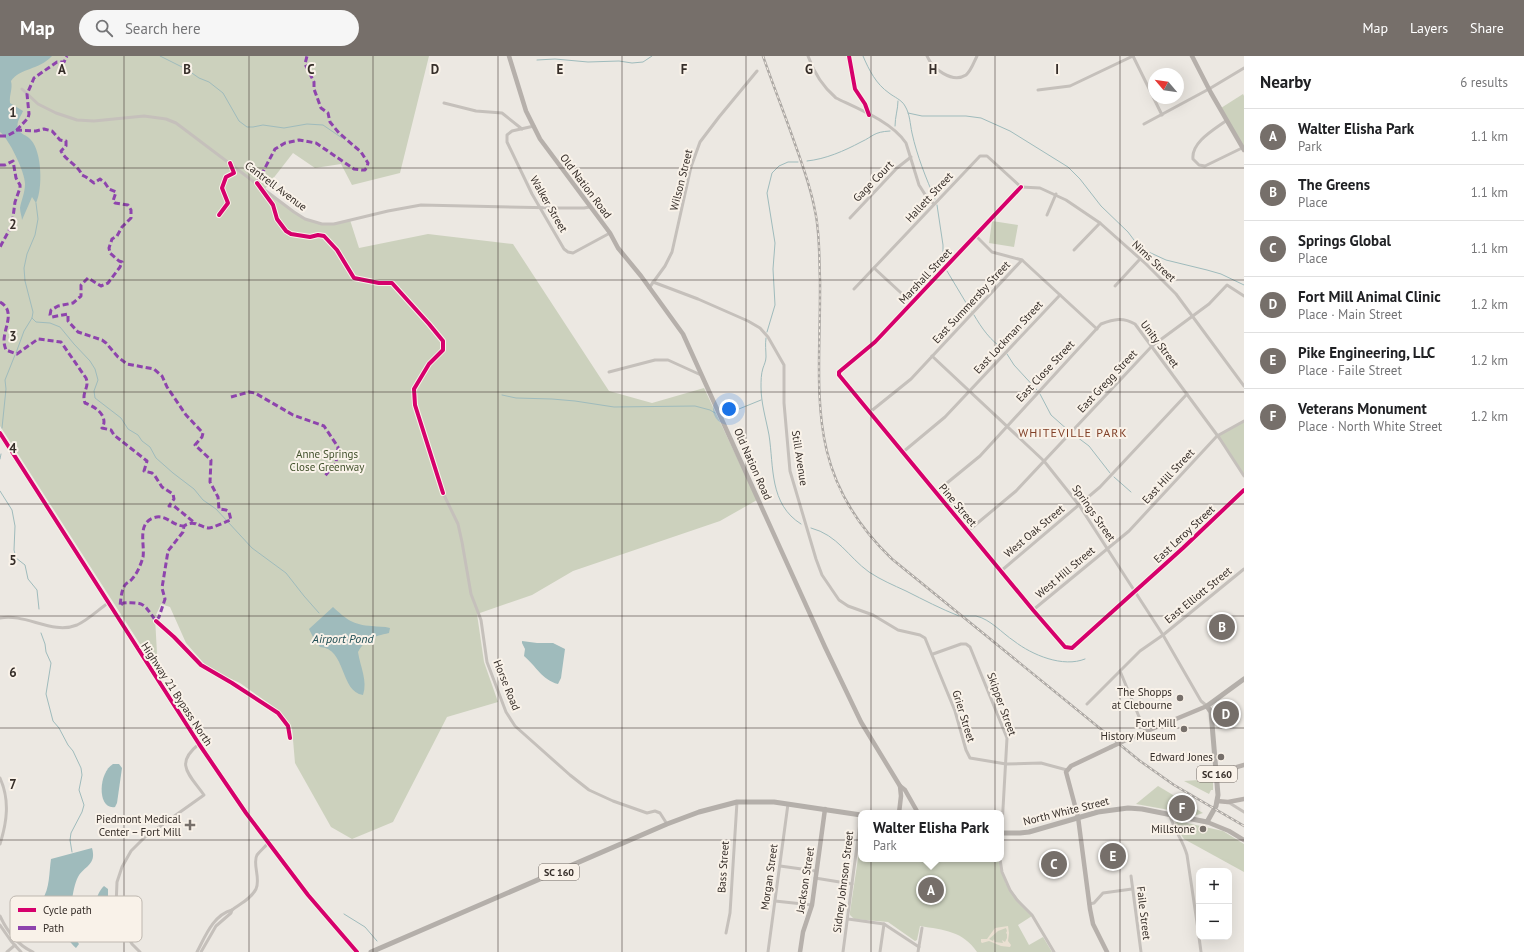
<!DOCTYPE html>
<html lang="en">
<head>
<meta charset="utf-8">
<style>
	:root { --surface:#fff; --page:#f6f6f6; --text:#202124; --muted:#757577; --line:#e0e0e0; --accent:#766f6a }
	body { margin:0; font-family:"PT Sans",sans-serif; background:var(--page); color:var(--text) }
	.controls { position:absolute; right:12px; bottom:12px; display:grid; overflow:hidden; border-radius:8px; box-shadow:0 4px 16px #0002 }
	.controls button { width:36px; height:36px; display:grid; place-items:center; padding:0; border:0; border-bottom:1px solid var(--line); background:var(--surface); color:var(--text); font:20px sans-serif }
	.compass { position:absolute; left:1148px; top:12px; width:36px; height:36px; border-radius:50%; background:var(--surface); box-shadow:0 4px 16px #0002; rotate:299deg }
	.you { position:absolute; left:729px; top:353px; width:14px; height:14px; margin:-10px; border:3px solid #fff; border-radius:50%; background:#1a73e8; box-shadow:0 0 0 6px #1a73e833 }
	.badge { display:grid; place-items:center; width:26px; height:26px; border-radius:50%; background:var(--accent); color:#fff; font-size:13px; font-weight:700 }
	.pin { position:absolute; translate:-50% -50%; border:2px solid #fff; box-shadow:0 1px 4px #0006 }
	.popup { position:absolute; left:858px; top:754px; width:146px; height:52px; box-sizing:border-box; display:grid; place-content:center; border-radius:8px; background:var(--surface); filter:drop-shadow(0 1px 3px #0005); font-size:13px; white-space:nowrap; color:var(--muted) }
	.popup b { font-size:15px; color:var(--text) }
	.popup::after { content:''; position:absolute; left:50%; top:100%; margin-left:-8px; border:8px solid transparent; border-top-color:var(--surface) }
	.list { margin:0; padding:0; list-style:none }
	h2 { display:flex; justify-content:space-between; align-items:center; height:52px; margin:0; padding:0 16px; font-size:17px }
	h2 small { font-size:13px; font-weight:400; color:var(--muted) }
	.list li { display:grid; grid-template-columns:26px 1fr auto; gap:12px; align-items:center; box-sizing:border-box; height:56px; padding:0 16px; border-top:1px solid var(--line) }
	.list b { display:block; font-size:15px; white-space:nowrap }
	.list p { margin:0; font-size:13px; white-space:nowrap; color:var(--muted) }
	.list em { font-size:13px; font-style:normal; color:var(--muted) }
	.icon { flex:none; width:22px; height:22px; fill:none; stroke:currentColor; stroke-width:2; stroke-linecap:round; stroke-linejoin:round }
	.map { position:relative; flex:none; width:1244px; height:896px; overflow:hidden }
	header { display:flex; align-items:center; gap:24px; box-sizing:border-box; height:56px; padding:0 20px; background:var(--accent); color:#fff }
	header strong { font-size:19px }
	nav { display:flex; gap:22px; margin-inline-start:auto; font-size:14px }
	.search { width:280px; height:36px; background:var(--page); display:flex; align-items:center; gap:10px; box-sizing:border-box; padding:0 14px; border-radius:22px; color:var(--muted); font-size:15px }
	main { display:flex }
	aside { flex:1; background:var(--surface) }
	.map>svg:first-child { display:block }
	.green { fill:#ccd1bd }
	.plaza { fill:#eae0d2; fill-rule:evenodd }
	.water { fill:#9fbbbc }
	.lines { fill:none; stroke-linecap:round; stroke-linejoin:round }
	.stream { stroke:#9fbbbc; stroke-width:1 }
	.street { stroke:#c5c0bb; stroke-width:3 }
	.secondary { stroke:#b6b0ab; stroke-width:4.5 }
	.primary { stroke:#b4afaa; stroke-width:5 }
	.rail-casing { stroke:#ada9a5; stroke-width:2.5 }
	.rail { stroke:#f9f2e9; stroke-width:1; stroke-dasharray:3; stroke-linecap:butt }
	.secondary-bridge { stroke:#b6b0ab; stroke-width:4.5 }
	.quiet { stroke:#8e44ad; stroke-width:3; stroke-dasharray:6 3; stroke-linecap:butt }
	.cycleway-casing { stroke:#f9f2e9; stroke-width:6 }
	.cycleway { stroke:#d6006c; stroke-width:4 }
	.grid { fill:none; stroke:#362e29; stroke-width:1; stroke-opacity:0.55 }
	.poi-dot { fill:#766f6a; stroke:#f9f2e9; stroke-width:1.5 }
	.labels { text-anchor:middle; dominant-baseline:central; stroke-width:4; stroke-linejoin:round; paint-order:stroke }
	.shield { fill:#f9f2e9; stroke:#706963; stroke-width:1 }
	.shield-label { font-size:10px; font-weight:bold; fill:#362e29 }
	.street-label { font-size:11px; fill:#362e29; stroke:#f9f2e9 }
	.park-label { font-size:11px; fill:#44532e; stroke:#f9f2e9 }
	.poi-label { font-size:11px; fill:#362e29; stroke:#f9f2e9; text-anchor:end }
	.neighbourhood-label { font-size:12px; letter-spacing:1px; fill:#814027; stroke:#f9f2e9 }
	.water-label { font-size:12px; font-style:italic; fill:#214f55; stroke:#f9f2e9 }
	.key { fill:#f9f2e9; stroke:#beb7af; stroke-width:1 }
	.key-label { font-size:11px; fill:#362e29 }
	.grid-label { font-size:13px; text-anchor:middle; font-weight:bold; fill:#362e29; stroke:#f9f2e9; stroke-width:4; stroke-linejoin:round; paint-order:stroke }
</style>
</head>
<body>
<header>
<strong>Map</strong>
<div class="search"><svg class="icon" aria-label="search" viewBox="0 0 24 24"><circle cx="10" cy="10" r="6"/><path d="M15 15l6 6"/></svg>Search here</div>
<nav><a>Map</a><a>Layers</a><a>Share</a></nav>
</header>
<main>
<div class="map">
<svg width="1244" height="896" viewBox="0 0 1244 896">
	<rect width="100%" height="100%" fill="#ece8e2"/>
	<g class="green">
		<path d="M 0,0 L 429,0 L 400,117 L 352,129 L 341,108 L 315,112 L 293,97 L 265,133 C 279,144 297,161 314,166 C 325,170 339,166 350,164 L 359,192 L 428,178 L 513,188 L 609,335 L 652,347 L 704,332 L 757,444 L 720,465 L 573,515 L 532,539 L 477,558 L 484,606 L 498,646 L 447,661 L 393,766 L 352,783 L 331,771 L 295,707 L 292,672 L 271,649 L 240,627 L 209,613 L 186,587 L 170,551 L 161,548 L 155,561 L 158,616 L 0,370 Z"/>
		<polygon points="1243,38 1244,40 1244,91 1221,52"/>
		<polygon points="992,165 1018,169 1014,191 989,187"/>
		<polygon points="1244,366 1244,419 1218,380"/>
		<polygon points="1213,723 1213,734 1211,734 1209,738 1184,725"/>
		<polygon points="1158,730 1203,757 1197,759 1136,748"/>
		<polygon points="1178,765 1223,775 1244,788 1244,816 1184,783 1175,770 1175,767"/>
		<path d="M 861,782 L 861,803 L 1000,803 L 1006,828 L 1032,860 L 1018,869 L 1029,889 L 1043,881 L 1052,896 L 977,896 C 963,875 944,874 920,870 L 917,884 L 915,885 L 888,866 L 854,863 L 850,859 L 850,856 Z"/>
	</g>
	<path class="plaza" d="M 1008,870 L 1009,877 L 1008,885 L 1011,889 L 1010,891 L 1001,890 L 989,885 L 982,887 L 981,886 L 981,883 L 987,883 L 995,872 ZM 1006,872 L 1007,875 L 1006,877 L 1007,878 L 1007,882 L 1005,886 L 1002,884 L 1003,887 L 995,886 L 994,883 L 993,885 L 989,883 L 998,875 Z"/>
	<g class="water">
		<path d="M 0,0 L 52,0 C 39,14 20,12 11,25 C 13,33 9,39 10,47 L 23,55 C 21,60 16,66 18,72 C 19,78 27,79 31,84 C 42,96 43,133 36,147 L 32,141 L 22,164 C 22,161 20,156 20,152 C 21,145 25,137 25,128 C 25,116 9,83 0,76 Z"/>
		<path d="M 333,551 C 346,563 353,569 372,570 C 378,571 384,570 390,572 L 389,577 C 373,581 367,581 358,596 C 360,610 368,625 363,639 C 340,636 346,592 320,591 L 314,583 L 309,573 Z"/>
		<path d="M 522,585 L 537,587 L 553,587 L 565,593 L 561,622 L 558,628 C 542,624 536,610 524,600 L 525,593 L 522,587 Z"/>
		<path d="M 113,708 L 119,708 L 122,712 L 117,747 L 115,751 C 97,754 98,717 113,708 Z"/>
		<path d="M 92,792 C 97,809 84,810 78,821 C 72,832 69,862 72,874 C 73,879 76,884 79,888 L 76,892 C 70,887 66,879 59,874 C 47,865 41,873 29,857 C 33,850 38,850 42,844 C 50,833 49,816 51,803 Z"/>
		<path d="M 104,830 L 108,833 L 108,854 L 112,873 L 108,876 L 98,875 L 94,872 C 93,860 94,839 104,830 Z"/>
	</g>
	<g class="lines">
		<g class="stream">
			<polyline points="160,0 186,13 199,22 209,26 223,37 239,65 247,71 253,71 263,69 284,72 307,68 323,69 342,82"/>
			<path d="M 863,0 C 869,14 876,28 889,37 C 894,41 902,44 905,50 C 910,58 910,68 912,77 C 917,100 926,122 935,143"/>
			<polyline points="537,4 555,3 588,6 619,5 632,7 643,6 652,0"/>
			<polyline points="908,57 922,60 966,60 981,62 1010,75 1068,111 1080,123 1101,150 1128,176 1140,192 1166,204 1207,214 1221,218 1244,229"/>
			<path d="M 895,70 C 895,61 898,53 898,45"/>
			<path d="M 807,105 C 826,103 844,95 861,86 C 874,80 873,76 890,75"/>
			<polyline points="937,149 943,189 943,207"/>
			<polyline points="947,215 971,255"/>
			<path d="M 974,259 C 981,271 991,286 1004,293"/>
			<polyline points="32,262 36,266 50,267 60,271 74,288 90,305 95,313 98,324 94,335 95,342 121,362 128,373 138,379 142,385 150,391 156,402 173,417 194,433 203,444 216,453 252,492 286,517 304,540 319,557"/>
			<polyline points="767,276 775,249 773,213 775,187 767,137 772,117 779,110 788,106 798,106"/>
			<path d="M 766,282 C 765,289 766,294 766,301 C 766,305 764,309 763,312 C 761,318 761,325 761,331 C 761,347 766,363 769,379 C 774,411 769,448 801,468"/>
			<polyline points="16,297 24,275 32,262 33,256 25,225 24,212 27,198 35,179 38,163 36,147"/>
			<polyline points="1007,298 1014,309 1037,334"/>
			<polyline points="1040,338 1051,359 1069,375"/>
			<polyline points="502,339 516,342 552,343 575,345 614,351 695,350 710,354 715,357"/>
			<polyline points="722,355 734,355 761,344"/>
			<polyline points="2,372 6,333 5,324 15,299"/>
			<polyline points="1073,378 1089,390 1110,417"/>
			<polyline points="0,403 1,398"/>
			<polyline points="1114,421 1131,436"/>
			<polyline points="0,435 12,454 15,470 14,494 16,502 25,509 28,523 37,534 39,553"/>
			<path d="M 811,472 C 838,479 848,501 869,516 C 881,524 893,529 906,535 C 924,544 941,553 959,560"/>
			<path d="M 963,560 C 967,560 972,560 976,560 C 990,563 1002,577 1014,585 C 1032,599 1063,612 1085,603"/>
			<polyline points="41,577 45,588 46,596 51,607 46,638 53,665 59,672 68,689 73,695 81,712 82,719 79,734 84,749 82,756 71,777 70,784 72,796"/>
			<polyline points="344,858 365,871 377,885"/>
		</g>
		<g class="street">
			<path d="M 808,0 C 814,17 822,30 836,42 C 859,53 892,66 906,87 L 919,129 L 926,140 L 934,148"/>
			<path d="M 927,0 C 932,12 952,28 966,19 C 971,15 974,6 977,0"/>
			<polyline points="1133,0 1162,59"/>
			<polyline points="22,33 38,48 56,57 77,64 94,65 144,60 166,63 176,67 294,156 305,163 322,168 334,168 388,155 421,149 559,152 584,152 590,151"/>
			<polyline points="1038,34 1070,30 1133,0"/>
			<polyline points="444,47 476,55 502,57 522,73"/>
			<path d="M 1227,64 C 1215,73 1191,86 1193,103 L 1199,109 L 1205,110 L 1242,92"/>
			<polyline points="1144,68 1209,33 1244,12"/>
			<polyline points="534,70 512,75 507,79 507,86 532,138 564,193 568,196 573,197 610,177"/>
			<polyline points="1021,131 875,286 839,316 839,319 1033,554 1065,591 1072,592 1183,492 1244,434"/>
			<polyline points="1021,131 1040,132 1066,144 1100,167 1146,208 1176,238 1244,330"/>
			<polyline points="1047,159 1056,138"/>
			<polyline points="850,162 897,112 911,101"/>
			<polyline points="975,179 992,196 1022,204 1097,273"/>
			<polyline points="1074,194 1100,167"/>
			<polyline points="874,212 912,247"/>
			<polyline points="653,226 698,243 748,265 760,272 768,281 784,309 784,347 790,415 816,503 822,519 839,544 848,550 873,559 898,574 920,579 925,582 955,655 966,694 970,702 1006,708 1041,707 1067,714"/>
			<polyline points="1115,230 1140,203"/>
			<polyline points="649,232 665,210 672,196 691,111 700,86 719,61 757,15"/>
			<polyline points="854,233 980,100 987,100 1021,131"/>
			<polyline points="932,300 1044,405 1079,449 1163,579 1201,645 1207,650"/>
			<polyline points="609,316 655,304 668,304 701,319"/>
			<polyline points="870,356 911,323 1022,204"/>
			<polyline points="903,396 945,361 1060,239"/>
			<path d="M 936,436 L 980,400 L 1101,268 C 1114,263 1123,261 1135,268 L 1220,383 L 1244,420"/>
			<polyline points="443,437 458,468 462,486 471,538 481,564 487,606 506,656 515,670 570,719 589,734 613,745 647,757 655,755 660,757 667,768"/>
			<polyline points="968,475 1016,435 1152,290 1209,248 1227,229 1244,240"/>
			<polyline points="1001,515 1100,431 1187,338"/>
			<polyline points="1033,554 1129,475 1217,380 1244,365"/>
			<path d="M 0,562 C 26,557 52,579 77,569 C 88,564 98,554 108,547"/>
			<polyline points="933,598 961,588 966,588 970,591 1007,682 1001,788"/>
			<polyline points="1120,615 1145,675"/>
			<polyline points="1087,648 1140,595 1163,579 1244,513"/>
			<path d="M 0,722 C 10,744 7,766 0,788"/>
			<polyline points="1228,746 1244,756"/>
			<path d="M 1170,759 C 1173,773 1183,784 1187,799 L 1199,880"/>
			<polyline points="1000,803 1002,816 1010,834 1017,844 1032,859 1054,896"/>
			<polyline points="780,810 816,815"/>
			<polyline points="1131,820 1141,896"/>
			<polyline points="815,822 852,828"/>
			<polyline points="775,845 812,849"/>
			<polyline points="1089,848 1094,847 1103,837 1132,833"/>
			<path d="M 0,860 C 7,875 17,889 33,896"/>
			<polyline points="848,863 884,868 919,891"/>
			<polyline points="0,869 11,885 21,896"/>
			<polyline points="726,877 730,857 737,746"/>
			<polyline points="1199,881 1201,896"/>
			<polyline points="7,896 15,889"/>
			<path d="M 140,896 L 132,888 L 123,873 L 116,850 L 117,826 L 122,811 L 131,795 L 145,781 L 204,739 C 189,718 174,708 199,688"/>
			<path d="M 197,896 C 205,881 213,859 232,854"/>
			<path d="M 201,896 L 216,870 L 231,857 L 232,854 C 240,848 251,843 256,833 C 261,823 252,807 257,799 C 260,795 265,791 268,787"/>
			<polyline points="768,896 788,748"/>
			<polyline points="843,896 861,759"/>
			<polyline points="880,896 884,868"/>
			<polyline points="918,896 922,872"/>
		</g>
		<g class="secondary">
			<polyline points="509,0 526,55 540,83 610,177 618,192 641,220 683,278 825,591 861,666 900,730 901,740 899,757"/>
			<polyline points="1192,0 1211,37 1244,94"/>
			<polyline points="1128,683 1207,650"/>
			<polyline points="1217,717 1244,709"/>
			<polyline points="900,730 905,734 918,757"/>
			<polyline points="1217,745 1228,746 1244,743"/>
			<polyline points="1207,766 1229,775 1244,784"/>
			<polyline points="800,896 803,876 812,849 825,753"/>
			<polyline points="1107,896 1093,868 1090,853 1078,761 1066,716 1071,710 1111,691"/>
		</g>
		<g class="primary">
			<polyline points="0,377 199,688 246,757 308,839 357,896"/>
			<polyline points="1001,777 1020,777 1029,776 1098,756 1128,752 1142,753 1207,766 1216,750 1218,739 1211,656 1207,650 1244,623"/>
			<polyline points="371,896 667,768 699,756 737,746 774,746 861,759"/>
		</g>
		<g class="rail-casing">
			<path id="rail" d="M 763,0 C 773,29 785,59 795,88 C 803,110 811,132 815,155 C 820,177 819,201 820,224 C 821,336 802,417 892,503 L 1140,705 L 1174,729 L 1244,770"/>
		</g>
		<use href="#rail" class="rail"/>
		<polyline class="secondary-bridge" points="1111,691 1128,683"/>
		<g class="quiet">
			<path d="M 16,74 L 36,75 L 44,73 L 52,75 L 60,84 L 66,85 L 66,90 L 61,95 C 66,105 78,109 82,119 L 86,121 L 94,127 L 100,123 L 105,127 L 109,133 L 116,136 L 113,145 L 115,147 L 128,149 L 131,154 L 131,162 L 122,171 L 117,180 L 112,183 L 109,192 L 110,197 L 119,205 L 122,206 L 120,211 L 108,227 L 101,230 L 88,222 L 81,229 L 81,240 L 73,247 L 58,250 L 51,254 L 50,259 L 52,261 L 68,258 L 68,265 L 78,276 L 102,284 L 106,287 L 118,301 L 127,308 L 154,313 L 162,320 L 167,331 L 186,359 L 203,377 L 202,381 L 195,389 L 211,404 L 210,426 L 218,441 L 219,453 L 226,454 L 229,456 L 231,464 C 227,465 213,472 209,472 C 201,472 195,463 184,470 L 183,476 L 168,495 L 162,532 L 165,543 L 159,561 L 156,565 C 143,548 146,546 123,547 L 120,550 C 121,543 121,535 125,529 C 127,526 130,526 132,523 C 137,518 141,508 143,501 C 145,489 137,468 153,462 C 166,457 172,470 184,470"/>
			<polyline points="0,80 7,80 16,75 28,62 29,58 27,38 34,22 57,6 64,6 67,0"/>
			<polyline points="0,109 5,109 13,105 16,122 20,129 20,132 15,146 12,169 0,191"/>
			<polyline points="257,127 275,93 285,87 299,84 316,87 354,113 362,114 365,114 367,111 368,107 361,96 339,77 330,66 328,57 321,52 314,33 314,26 305,8 307,0"/>
			<path d="M 0,246 C 16,255 4,271 4,285 C 4,288 5,291 6,294 L 17,298 L 38,283 L 61,286 L 86,322 C 90,332 81,336 85,347 C 93,350 104,356 104,366 C 104,368 103,370 102,372 L 111,374 L 114,379 L 147,405 L 144,415 L 152,417 L 155,420 L 162,431 L 173,438 L 174,443 L 169,450 L 174,450 L 196,468"/>
			<polyline points="231,341 249,336 255,337 293,359 324,370 338,391 336,407 324,421"/>
		</g>
		<g class="cycleway-casing">
			<g id="cycleway">
				<polyline points="849,0 855,33 865,48 869,59"/>
				<polyline points="257,127 273,149 277,163 286,175 291,178 310,181 318,179 324,180 337,194 354,222 379,227 392,227 429,268 443,285 443,294 429,308 414,333 415,349 443,437"/>
				<polyline points="1021,131 875,286 839,316 839,319 1033,554 1065,591 1072,592 1183,492 1244,434"/>
				<polyline points="219,159 228,147 222,132 226,121 234,117 230,107"/>
				<polyline points="0,377 199,688 246,757 308,839 357,896"/>
				<polyline points="156,565 174,581 201,609 232,627 278,657 288,670 290,682"/>
			</g>
		</g>
		<use href="#cycleway" class="cycleway"/>
	</g>
	<path class="grid" d="M 124,0 L 124,896M 249,0 L 249,896M 373,0 L 373,896M 498,0 L 498,896M 622,0 L 622,896M 746,0 L 746,896M 871,0 L 871,896M 995,0 L 995,896M 1120,0 L 1120,896M 0,112 L 1244,112M 0,224 L 1244,224M 0,336 L 1244,336M 0,448 L 1244,448M 0,560 L 1244,560M 0,672 L 1244,672M 0,784 L 1244,784"/>
	<g class="poi-dot">
		<circle cx="1180" cy="642" r="4"/>
		<circle cx="1184" cy="673" r="4"/>
		<circle cx="1221" cy="701" r="4"/>
		<path d="M188 763h4v4h4v4h-4v4h-4v-4h-4v-4h4z"/>
		<circle cx="1203" cy="773" r="4"/>
	</g>
	<g class="labels">
		<g class="shield">
			<rect x="1197" y="710" width="40" height="16" rx="3"/>
			<rect x="539" y="808" width="40" height="16" rx="3"/>
		</g>
		<g class="shield-label">
			<text x="1217" y="718">SC 160</text>
			<text x="559" y="816">SC 160</text>
		</g>
		<g class="street-label">
			<text transform="translate(681 124) rotate(-76)">Wilson Street</text>
			<text transform="translate(873 125) rotate(-46)">Gage Court</text>
			<text transform="translate(276 130) rotate(37)">Cantrell Avenue</text>
			<text transform="translate(586 130) rotate(53)">Old Nation Road</text>
			<text transform="translate(929 141) rotate(-47)">Hallett Street</text>
			<text transform="translate(549 148) rotate(60)">Walker Street</text>
			<text transform="translate(1154 205) rotate(43)">Nims Street</text>
			<text transform="translate(925 220) rotate(-47)">Marshall Street</text>
			<text transform="translate(971 246) rotate(-47)">East Summersby Street</text>
			<text transform="translate(1008 281) rotate(-47)">East Lockman Street</text>
			<text transform="translate(1160 288) rotate(53)">Unity Street</text>
			<text transform="translate(1045 315) rotate(-47)">East Close Street</text>
			<text transform="translate(1107 325) rotate(-47)">East Gregg Street</text>
			<text transform="translate(800 402) rotate(81)">Still Avenue</text>
			<text transform="translate(753 408) rotate(66)">Old Nation Road</text>
			<text transform="translate(1168 420) rotate(-47)">East Hill Street</text>
			<text transform="translate(958 449) rotate(50)">Pine Street</text>
			<text transform="translate(1094 457) rotate(55)">Springs Street</text>
			<text transform="translate(1034 475) rotate(-40)">West Oak Street</text>
			<text transform="translate(1184 478) rotate(-43)">East Leroy Street</text>
			<text transform="translate(1065 516) rotate(-40)">West Hill Street</text>
			<text transform="translate(1198 539) rotate(-39)">East Elliott Street</text>
			<text transform="translate(507 629) rotate(68)">Horse Road</text>
			<text transform="translate(177 638) rotate(57)">Highway 21 Bypass North</text>
			<text transform="translate(1002 648) rotate(70)">Skipper Street</text>
			<text transform="translate(964 660) rotate(73)">Grier Street</text>
			<text transform="translate(1066 755) rotate(-14)">North White Street</text>
			<text transform="translate(723 811) rotate(-86)">Bass Street</text>
			<text transform="translate(769 821) rotate(-82)">Morgan Street</text>
			<text transform="translate(805 824) rotate(-81)">Jackson Street</text>
			<text transform="translate(843 826) rotate(-83)">Sidney Johnson Street</text>
			<text transform="translate(1144 857) rotate(83)">Faile Street</text>
		</g>
		<g class="park-label">
			<text x="327" y="398">Anne Springs<tspan x="327" dy="13">Close Greenway</tspan></text>
		</g>
		<g class="poi-label">
			<text x="1172" y="636">The Shopps<tspan x="1172" dy="13">at Clebourne</tspan></text>
			<text x="1176" y="667">Fort Mill<tspan x="1176" dy="13">History Museum</tspan></text>
			<text x="1213" y="701">Edward Jones</text>
			<text x="181" y="763">Piedmont Medical<tspan x="181" dy="13">Center – Fort Mill</tspan></text>
			<text x="1195" y="773">Millstone</text>
		</g>
		<g class="neighbourhood-label">
			<text x="1073" y="376">WHITEVILLE PARK</text>
		</g>
		<g class="water-label">
			<text x="343" y="582">Airport Pond</text>
		</g>
	</g>
	<rect x="10" y="840" width="132" height="46" rx="6" class="key"/>
	<rect x="18" y="852" width="18" height="4" fill="#d6006c"/>
	<rect x="18" y="870" width="18" height="4" fill="#8e44ad"/>
	<g class="key-label">
		<text x="43" y="858">Cycle path</text>
		<text x="43" y="876">Path</text>
	</g>
	<g class="grid-label">
		<text x="62" y="18">A</text>
		<text x="187" y="18">B</text>
		<text x="311" y="18">C</text>
		<text x="435" y="18">D</text>
		<text x="560" y="18">E</text>
		<text x="684" y="18">F</text>
		<text x="809" y="18">G</text>
		<text x="933" y="18">H</text>
		<text x="1057" y="18">I</text>
		<text x="13" y="61">1</text>
		<text x="13" y="173">2</text>
		<text x="13" y="285">3</text>
		<text x="13" y="397">4</text>
		<text x="13" y="509">5</text>
		<text x="13" y="621">6</text>
		<text x="13" y="733">7</text>
	</g>
</svg>
<div class="controls">
<button>+</button>
<button>−</button>
</div>
<svg class="compass" viewBox="-18 -18 36 36"><path d="M0-13l5 13h-10z" fill="#e53935"/><path d="M0 13l5-13h-10z" fill="#757577"/></svg>
<div class="you"></div>
<div class="pin badge" style="left:931px;top:834px">A</div>
<div class="popup"><b>Walter Elisha Park</b>Park</div>
<div class="pin badge" style="left:1222px;top:571px">B</div>
<div class="pin badge" style="left:1054px;top:808px">C</div>
<div class="pin badge" style="left:1226px;top:658px">D</div>
<div class="pin badge" style="left:1113px;top:800px">E</div>
<div class="pin badge" style="left:1182px;top:752px">F</div>
</div>
<aside>
<h2>Nearby<small>6 results</small></h2>
<ul class="list">
<li><span class="badge">A</span><div><b>Walter Elisha Park</b><p>Park</p></div><em>1.1 km</em></li>
<li><span class="badge">B</span><div><b>The Greens</b><p>Place</p></div><em>1.1 km</em></li>
<li><span class="badge">C</span><div><b>Springs Global</b><p>Place</p></div><em>1.1 km</em></li>
<li><span class="badge">D</span><div><b>Fort Mill Animal Clinic</b><p>Place · Main Street</p></div><em>1.2 km</em></li>
<li><span class="badge">E</span><div><b>Pike Engineering, LLC</b><p>Place · Faile Street</p></div><em>1.2 km</em></li>
<li><span class="badge">F</span><div><b>Veterans Monument</b><p>Place · North White Street</p></div><em>1.2 km</em></li>
</ul>
</aside>
</main>
</body>
</html>
